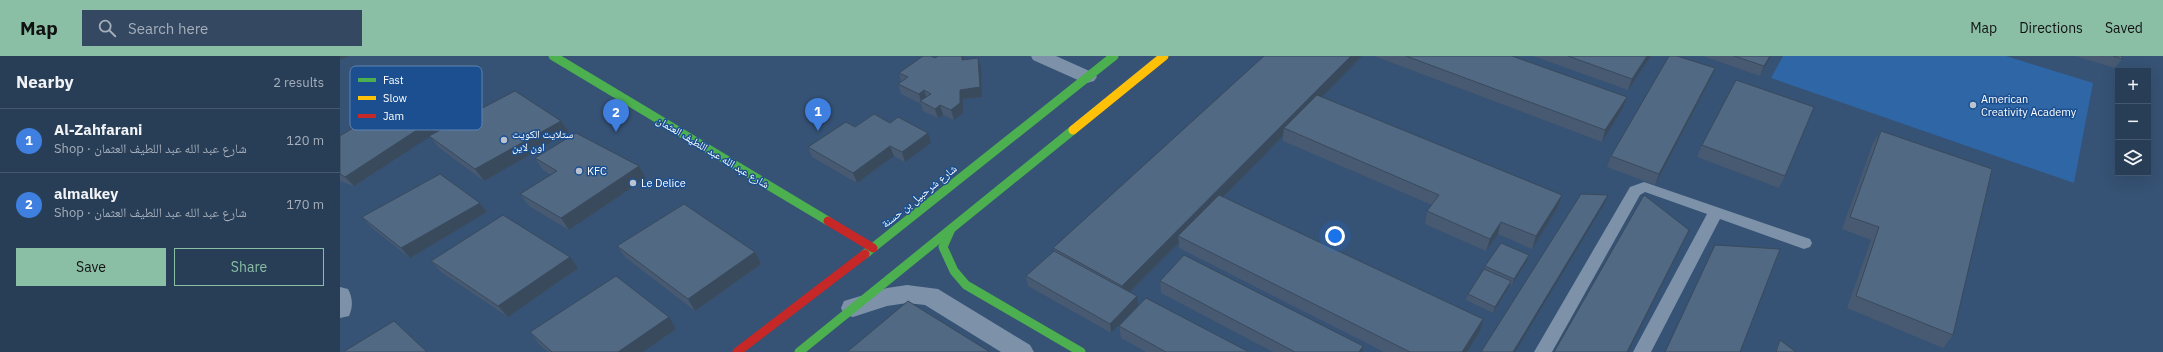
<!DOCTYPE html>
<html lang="en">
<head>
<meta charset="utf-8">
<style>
	:root { --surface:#283e57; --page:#344961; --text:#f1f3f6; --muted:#a5aeba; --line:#44576d; --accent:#8abfa5 }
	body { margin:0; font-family:"IBM Plex Sans","Noto Naskh Arabic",sans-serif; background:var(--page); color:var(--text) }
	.controls { position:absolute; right:12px; top:12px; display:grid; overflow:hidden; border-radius:0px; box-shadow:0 4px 16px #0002 }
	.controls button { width:36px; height:36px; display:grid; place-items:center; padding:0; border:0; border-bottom:1px solid var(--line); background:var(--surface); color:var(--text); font:20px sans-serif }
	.you { position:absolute; left:995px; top:180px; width:14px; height:14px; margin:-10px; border:3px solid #fff; border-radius:50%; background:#1a73e8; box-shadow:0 0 0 6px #1a73e833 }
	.badge { display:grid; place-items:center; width:26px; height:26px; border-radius:50%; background:var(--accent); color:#fff; font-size:13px; font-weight:700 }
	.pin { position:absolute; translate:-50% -33px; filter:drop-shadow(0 1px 2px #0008) }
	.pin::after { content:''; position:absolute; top:21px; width:14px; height:12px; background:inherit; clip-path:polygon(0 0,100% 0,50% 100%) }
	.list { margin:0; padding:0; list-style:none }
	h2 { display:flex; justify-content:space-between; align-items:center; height:52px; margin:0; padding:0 16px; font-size:17px }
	h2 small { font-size:13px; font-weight:400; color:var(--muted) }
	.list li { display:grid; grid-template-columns:26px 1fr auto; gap:12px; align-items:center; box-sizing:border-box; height:64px; padding:0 16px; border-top:1px solid var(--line) }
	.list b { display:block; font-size:15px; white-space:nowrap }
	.list p { margin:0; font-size:13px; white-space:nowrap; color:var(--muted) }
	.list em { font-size:13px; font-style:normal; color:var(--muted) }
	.actions { display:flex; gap:8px; padding:12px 16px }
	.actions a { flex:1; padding:9px 0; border:1px solid var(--accent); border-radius:0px; text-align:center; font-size:14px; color:var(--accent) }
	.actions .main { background:var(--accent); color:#111 }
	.icon { flex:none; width:22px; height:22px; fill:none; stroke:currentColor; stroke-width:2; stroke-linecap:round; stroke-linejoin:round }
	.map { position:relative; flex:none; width:1823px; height:296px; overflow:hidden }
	header { display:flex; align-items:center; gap:24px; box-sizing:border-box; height:56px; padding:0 20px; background:var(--accent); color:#111 }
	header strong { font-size:19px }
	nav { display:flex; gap:22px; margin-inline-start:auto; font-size:14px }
	.search { width:280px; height:36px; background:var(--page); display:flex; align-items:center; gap:10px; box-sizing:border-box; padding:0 14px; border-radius:0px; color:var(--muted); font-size:15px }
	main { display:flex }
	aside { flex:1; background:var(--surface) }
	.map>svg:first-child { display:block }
	.green { fill:#2f66a5 }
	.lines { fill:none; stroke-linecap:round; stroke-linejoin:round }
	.lane { fill:#7d92a8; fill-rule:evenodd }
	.street { fill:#7d92a8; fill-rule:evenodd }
	.fast { stroke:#4caf50; stroke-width:9 }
	.slow { stroke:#ffc107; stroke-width:9 }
	.jam { stroke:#c62828; stroke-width:9 }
	.wall { fill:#475a72 }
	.shaded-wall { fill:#394a5c }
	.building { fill:#526984; stroke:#394a5c }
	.poi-dot { fill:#b9c2ce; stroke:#1b4f8f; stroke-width:1.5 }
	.labels { text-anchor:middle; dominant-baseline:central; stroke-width:3; stroke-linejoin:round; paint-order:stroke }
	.poi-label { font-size:11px; fill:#fff; stroke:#1b4f8f; text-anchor:start }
	.street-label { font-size:11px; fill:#fff; stroke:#1b4f8f }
	.key { fill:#1b4f8f; stroke:#5f84b1; stroke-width:1 }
	.key-label { font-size:11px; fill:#fff }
</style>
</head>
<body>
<header>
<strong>Map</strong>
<div class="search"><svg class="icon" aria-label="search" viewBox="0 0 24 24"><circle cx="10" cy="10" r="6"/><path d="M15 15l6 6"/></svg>Search here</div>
<nav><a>Map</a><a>Directions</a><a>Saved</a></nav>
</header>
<main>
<aside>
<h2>Nearby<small>2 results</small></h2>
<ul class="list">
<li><span class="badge" style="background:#3f7fe0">1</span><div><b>Al-Zahfarani</b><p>Shop · شارع عبد الله عبد اللطيف العثمان</p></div><em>120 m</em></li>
<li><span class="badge" style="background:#3f7fe0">2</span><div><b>almalkey</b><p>Shop · شارع عبد الله عبد اللطيف العثمان</p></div><em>170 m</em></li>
</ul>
<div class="actions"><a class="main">Save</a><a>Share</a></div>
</aside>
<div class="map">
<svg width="1823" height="296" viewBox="0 0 1823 296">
	<rect width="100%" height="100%" fill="#365274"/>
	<polygon class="green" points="1443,0 1666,0 1753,27 1734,127 1431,22"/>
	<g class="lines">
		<polygon class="lane" points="1304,126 1470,183 1472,187 1470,191 1464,193 1380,163 1311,296 1293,296 1367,158 1305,136 1300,139 1212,296 1194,296 1290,131"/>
		<g class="street">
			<polygon points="691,0 716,0 754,17 757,21 754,25 747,27 740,25 693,4"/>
			<polygon points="567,229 598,233 690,289 694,296 661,296 585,249 567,247 547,250 513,261 504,259 501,252 504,245 547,232"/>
			<path d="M 0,231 L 8,233 C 13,242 13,251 9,260 L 0,262 Z"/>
		</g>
		<g class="fast">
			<polyline points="213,0 488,165"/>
			<polyline points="611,173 603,191 614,215 626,229 741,296"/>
			<polyline points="525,198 774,0"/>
			<polyline points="459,296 733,74"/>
		</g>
		<polyline class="slow" points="733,74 824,0"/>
		<g class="jam">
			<polyline points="488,165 533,192"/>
			<polyline points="397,296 525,198"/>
		</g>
	</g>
	<g class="wall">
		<polygon points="924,0 1022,0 982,41 1222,139 1218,151 1192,193 1158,178 1146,195 1085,168 1087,155 1092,149 943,85 943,80 884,141 1140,275 1127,296 1044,296 839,192 839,187 790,236 798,250 771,277 688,230 686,220 714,195 713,192"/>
		<polygon points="1034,0 1172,0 1287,41 1283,52 1262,86"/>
		<polygon points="1193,0 1311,0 1288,34"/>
		<polygon points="1363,0 1431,0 1420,20"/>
		<polygon points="1735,0 1782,0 1782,3 1775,12"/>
		<polygon points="595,2 624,4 638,2 641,12 642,41 623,43 623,57 614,64 603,59 598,62 583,55 581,48 561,38 558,28 561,26 559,17"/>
		<polygon points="1370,24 1315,129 1267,111 1271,100"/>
		<polygon points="221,65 229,76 144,125 98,91 90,80 14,130 0,125 0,80 89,66 96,76"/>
		<polygon points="550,67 591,87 565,106 554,100 517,127 472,101 468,91 515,71"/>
		<polygon points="1541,75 1613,279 1603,292 1507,252 1531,184 1502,173 1533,87"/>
		<polygon points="1362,89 1445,120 1439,132 1357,101"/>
		<polygon points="195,102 299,110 306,122 229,174 189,150 180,138 211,119 203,114"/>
		<polygon points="140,147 147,156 70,202 31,171 22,161"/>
		<polygon points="277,190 415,196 421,208 355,255 285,201"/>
		<polygon points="1189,199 1187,205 1172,229 1170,228 1169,231 1153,257 1126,244 1128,238 1144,214 1145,210"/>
		<polygon points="91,205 238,212 168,261 101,216"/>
		<polygon points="820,225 1022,296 933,296 821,237"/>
		<polygon points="779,270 909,296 806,296 781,282"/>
		<polygon points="336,273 303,296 208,296 199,288 190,276"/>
		<polygon points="1440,284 1456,296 1435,296 1437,290"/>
	</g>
	<g class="shaded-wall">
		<polygon points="0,0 9,0 0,4"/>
		<polygon points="622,0 623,0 624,4 624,14 622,4"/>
		<polygon points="1011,0 1022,0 949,75 944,72 943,80 843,182 838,180 839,187 784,242 782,230"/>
		<polygon points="1307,0 1311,0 1288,34 1292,23"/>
		<polygon points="1430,0 1431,0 1420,20 1424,10"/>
		<polygon points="638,2 641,12 642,41 623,43 623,57 614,64 611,54 620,34"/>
		<polygon points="1375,12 1370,24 1315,129 1319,118"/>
		<polygon points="584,34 587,44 581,46 579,38"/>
		<polygon points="1287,41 1283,52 1262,86 1265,74"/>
		<polygon points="600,49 603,59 598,62 595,53"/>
		<polygon points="221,65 229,76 144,125 135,113"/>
		<polygon points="89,66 97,76 14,130 5,121"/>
		<polygon points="588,77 591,87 565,106 562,96"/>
		<polygon points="550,90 554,100 517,127 513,117"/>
		<polygon points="299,110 306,122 229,174 221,162"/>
		<polygon points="1222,139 1218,151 1192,193 1196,180"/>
		<polygon points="1268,139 1266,145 1175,296 1173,296"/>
		<polygon points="140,147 147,156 70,202 61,192"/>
		<polygon points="1161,166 1158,178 1146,195 1150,183"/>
		<polygon points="1349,174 1288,296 1287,296"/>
		<polygon points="415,196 421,208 355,255 348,243"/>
		<polygon points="1189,199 1187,205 1172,229 1174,223"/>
		<polygon points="230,201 238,212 168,261 158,250"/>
		<polygon points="1171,225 1169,231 1153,257 1155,251"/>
		<polygon points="797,240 798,250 771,277 770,268"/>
		<polygon points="329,261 336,273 303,296 278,296"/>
		<polygon points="1143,263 1140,275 1127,296 1122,296"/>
		<polygon points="1023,290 1022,296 1019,296"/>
	</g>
	<g class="building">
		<polygon points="583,0 591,0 595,2 598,0 622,0 622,4 638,2 640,31 620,34 620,47 611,54 600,49 595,53 580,45 591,38 584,34 579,38 558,28 568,21 559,17"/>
		<polygon points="924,0 1011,0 782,230 713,192"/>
		<polygon points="1066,0 1172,0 1287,41 1265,74"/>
		<polygon points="1228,0 1307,0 1292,23"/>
		<polygon points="1329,0 1337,0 1375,12 1319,118 1271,100"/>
		<polygon points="1394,0 1430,0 1424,10"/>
		<polygon points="1773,0 1782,0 1782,3"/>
		<polygon points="1396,24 1474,51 1445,120 1362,89"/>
		<polygon points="175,35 221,65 135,113 89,80"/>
		<polygon points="977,39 1222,139 1196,180 1161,166 1150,183 1087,155 1099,139 944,72"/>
		<polygon points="47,51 89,66 5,121 0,118 0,80"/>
		<polygon points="534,58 550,67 558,61 588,77 562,96 550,90 513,117 468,91 506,66 515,71"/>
		<polygon points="1541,75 1652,113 1613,279 1516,240 1539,171 1510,161"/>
		<polygon points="236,77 299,110 221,162 180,138 217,115 195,102"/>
		<polygon points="100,118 140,147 61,192 22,161"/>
		<polygon points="1241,138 1268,139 1173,296 1141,296"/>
		<polygon points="879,139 1143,263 1122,296 1070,296 838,180"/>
		<polygon points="1304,139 1349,174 1287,296 1214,296"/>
		<polygon points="344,148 415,196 348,243 277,190"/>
		<polygon points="163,159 230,201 158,250 91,205"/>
		<polygon points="1161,187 1189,199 1174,223 1145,210"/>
		<polygon points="1375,189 1440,193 1400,296 1325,296"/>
		<polygon points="714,195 797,240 770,268 686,220"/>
		<polygon points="844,199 1023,290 1019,296 955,296 820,225"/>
		<polygon points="1144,213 1171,225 1155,251 1128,238"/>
		<polygon points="276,220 329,261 278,296 212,296 190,276"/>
		<polygon points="806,242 909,296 826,296 779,270"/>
		<polygon points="568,245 650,296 507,296"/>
		<polygon points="54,265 87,296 3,296"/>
		<polygon points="1440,284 1456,296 1436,296"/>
	</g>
	<g class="poi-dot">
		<circle cx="1633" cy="49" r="4"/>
		<circle cx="164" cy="84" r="4"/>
		<circle cx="239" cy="115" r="4"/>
		<circle cx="293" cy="127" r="4"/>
	</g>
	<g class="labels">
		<g class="poi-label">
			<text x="1641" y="43">American<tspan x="1641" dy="13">Creativity Academy</tspan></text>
			<text x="172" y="78">ستلايت الكويت<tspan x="172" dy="13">اون لاين</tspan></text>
			<text x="247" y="115">KFC</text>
			<text x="301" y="127">Le Delice</text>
		</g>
		<g class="street-label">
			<text transform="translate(373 96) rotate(31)">شارع عبد الله عبد اللطيف العثمان</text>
			<text transform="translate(579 140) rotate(-39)">شارع شرحبيل بن حسنة</text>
		</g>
	</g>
	<rect x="10" y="10" width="132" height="64" rx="6" class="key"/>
	<rect x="18" y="22" width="18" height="4" fill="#4caf50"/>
	<rect x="18" y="40" width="18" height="4" fill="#ffc107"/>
	<rect x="18" y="58" width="18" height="4" fill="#c62828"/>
	<g class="key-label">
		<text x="43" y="28">Fast</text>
		<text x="43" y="46">Slow</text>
		<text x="43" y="64">Jam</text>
	</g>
</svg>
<div class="controls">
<button>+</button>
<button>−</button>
<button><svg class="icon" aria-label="layers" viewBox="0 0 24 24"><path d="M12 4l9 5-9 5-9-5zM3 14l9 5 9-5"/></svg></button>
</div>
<div class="you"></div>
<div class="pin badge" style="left:478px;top:75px;background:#3f7fe0">1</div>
<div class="pin badge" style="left:276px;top:76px;background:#3f7fe0">2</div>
</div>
</main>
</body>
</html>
